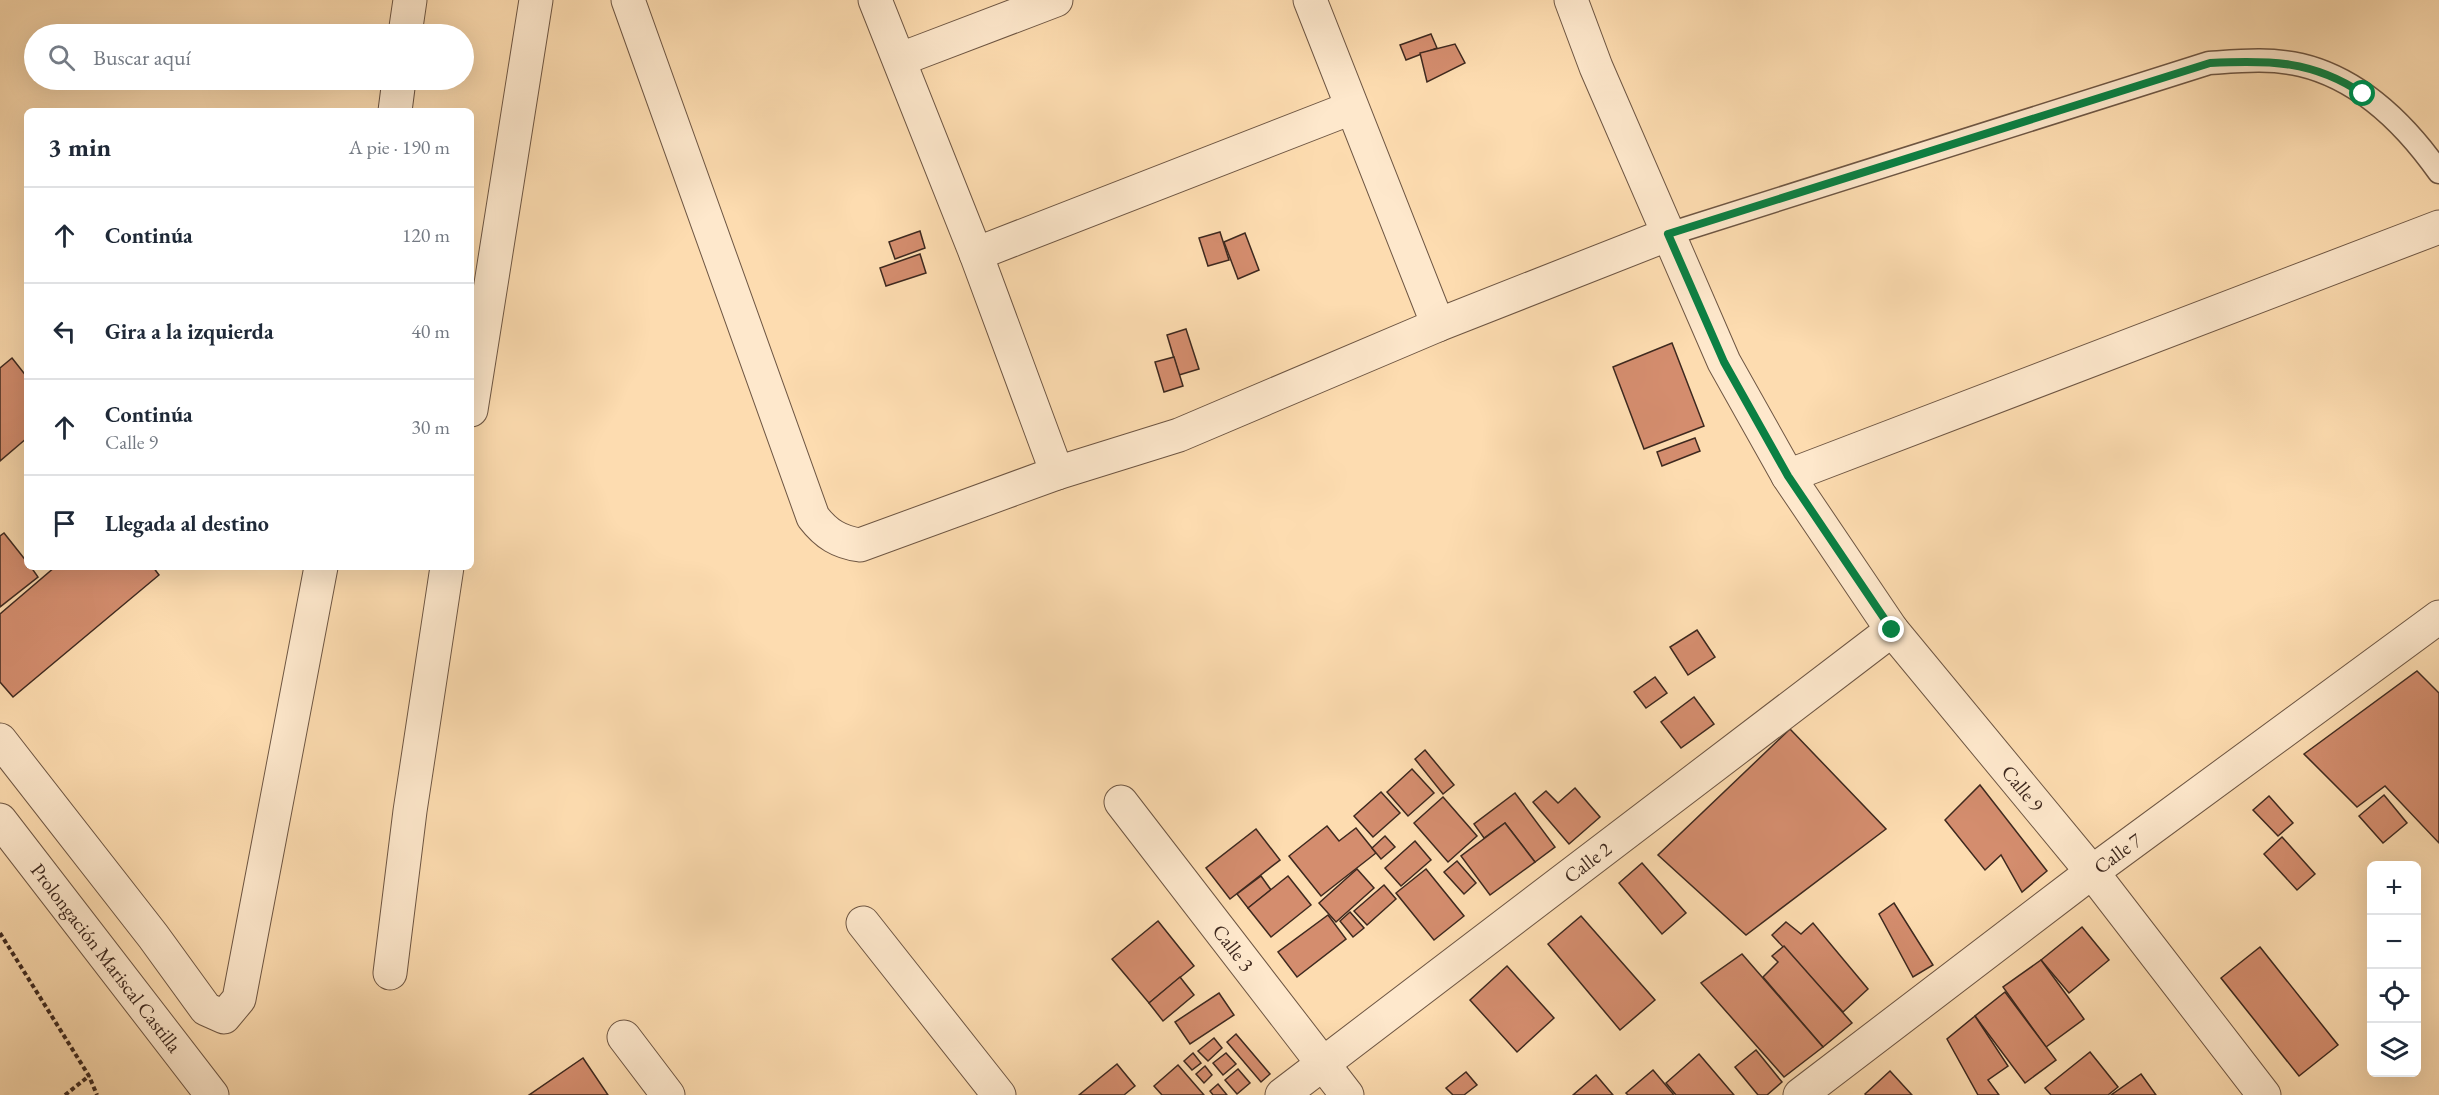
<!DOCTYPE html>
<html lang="es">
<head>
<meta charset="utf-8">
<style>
	:root { --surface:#fff; --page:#f6f6f7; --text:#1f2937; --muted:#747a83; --line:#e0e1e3 }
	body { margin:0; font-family:"EB Garamond",serif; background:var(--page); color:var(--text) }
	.controls { position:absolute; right:18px; bottom:18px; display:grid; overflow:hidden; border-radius:9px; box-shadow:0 6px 24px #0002 }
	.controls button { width:54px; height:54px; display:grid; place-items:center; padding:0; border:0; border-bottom:2px solid var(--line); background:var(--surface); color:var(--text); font:30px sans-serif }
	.stop { position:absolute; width:18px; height:18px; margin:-14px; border:4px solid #0b8043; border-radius:50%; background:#fff }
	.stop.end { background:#0b8043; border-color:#fff; box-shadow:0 2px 6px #0008 }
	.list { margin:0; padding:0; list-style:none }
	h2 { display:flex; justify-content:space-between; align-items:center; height:78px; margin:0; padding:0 24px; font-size:26px }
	h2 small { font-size:20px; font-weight:400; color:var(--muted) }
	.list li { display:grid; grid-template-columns:39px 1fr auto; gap:18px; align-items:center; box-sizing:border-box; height:96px; padding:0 24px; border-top:2px solid var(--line) }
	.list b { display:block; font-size:22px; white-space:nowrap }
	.list p { margin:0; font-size:20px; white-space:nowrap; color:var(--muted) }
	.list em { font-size:20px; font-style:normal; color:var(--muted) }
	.icon { flex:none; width:33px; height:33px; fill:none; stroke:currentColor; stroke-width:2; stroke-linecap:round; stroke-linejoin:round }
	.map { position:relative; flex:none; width:2439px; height:1095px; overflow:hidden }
	.search { position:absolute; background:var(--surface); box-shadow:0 6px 24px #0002; left:24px; top:24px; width:450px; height:66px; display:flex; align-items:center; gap:15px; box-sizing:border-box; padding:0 21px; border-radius:33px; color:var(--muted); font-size:22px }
	.panel { position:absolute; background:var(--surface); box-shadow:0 6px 24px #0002; left:24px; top:108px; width:450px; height:462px; border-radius:9px }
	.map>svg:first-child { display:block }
	.building { fill:#d48d6e; stroke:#3e291f; stroke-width:1.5 }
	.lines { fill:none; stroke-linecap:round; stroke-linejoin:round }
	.service-casing { stroke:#6e5643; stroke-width:25 }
	.minor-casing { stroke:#6e5643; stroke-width:35 }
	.path { stroke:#3e291f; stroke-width:4; stroke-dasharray:4.5 3; stroke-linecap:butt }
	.service { stroke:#fee8cc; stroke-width:22 }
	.minor { stroke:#fee8cc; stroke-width:33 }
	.route { stroke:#0b8043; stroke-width:8 }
	.labels { text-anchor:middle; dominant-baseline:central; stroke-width:5; stroke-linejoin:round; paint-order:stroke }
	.street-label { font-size:20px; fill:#3e291f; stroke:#fee8cc }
</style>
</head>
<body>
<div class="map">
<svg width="2439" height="1095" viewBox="0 0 2439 1095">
	<rect width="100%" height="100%" fill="#fddcb0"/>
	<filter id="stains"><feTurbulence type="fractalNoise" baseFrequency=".00333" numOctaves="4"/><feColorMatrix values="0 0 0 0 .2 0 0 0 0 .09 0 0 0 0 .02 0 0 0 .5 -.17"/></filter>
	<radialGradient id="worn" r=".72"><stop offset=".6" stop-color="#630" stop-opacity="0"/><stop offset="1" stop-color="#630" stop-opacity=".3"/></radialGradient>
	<g class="building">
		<polygon points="1431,34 1437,48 1406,60 1400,45"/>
		<polygon points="1455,44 1465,63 1427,82 1420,53"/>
		<polygon points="920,231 925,248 895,259 889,242"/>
		<polygon points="1220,232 1229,260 1208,266 1199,238"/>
		<polygon points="1245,233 1259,270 1238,279 1224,242"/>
		<polygon points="920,254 926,273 886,286 880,268"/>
		<polygon points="1186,329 1199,369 1179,375 1167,335"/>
		<polygon points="1672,343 1704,426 1644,449 1613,367"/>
		<polygon points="1174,357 1183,386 1164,392 1155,362"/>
		<polygon points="12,358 27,377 27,438 0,461 0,368"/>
		<polygon points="1695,438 1700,451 1662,466 1657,452"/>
		<polygon points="4,533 27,562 27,567 31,567 38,577 0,607 0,536"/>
		<polygon points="55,567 153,567 159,575 13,697 0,682 0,614"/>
		<polygon points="1697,630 1715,657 1688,675 1670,647"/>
		<polygon points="2417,671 2439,693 2439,843 2385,786 2357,807 2304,754"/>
		<polygon points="1655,677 1667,693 1646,708 1634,692"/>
		<polygon points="1694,697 1714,724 1681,748 1661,722"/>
		<polygon points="1790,729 1886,829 1746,935 1658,855"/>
		<polygon points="1425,750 1454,785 1443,794 1415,759"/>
		<polygon points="1412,769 1434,793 1408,816 1387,792"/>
		<polygon points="1980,785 2047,871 2022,892 2001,855 1985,870 1945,820"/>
		<polygon points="1575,788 1600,817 1569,844 1533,802 1546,791 1558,803"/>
		<polygon points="1381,792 1400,813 1373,837 1354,816"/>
		<polygon points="1515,793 1555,847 1535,862 1505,823 1484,838 1474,824"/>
		<polygon points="2384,795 2407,823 2383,843 2359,816"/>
		<polygon points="2269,796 2293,823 2278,836 2253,810"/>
		<polygon points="1443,797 1477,836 1448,862 1414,823"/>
		<polygon points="1505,823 1535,862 1490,895 1461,856"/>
		<polygon points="1327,826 1339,841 1356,828 1376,853 1321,896 1289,856"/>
		<polygon points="1256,829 1280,860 1230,899 1206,868"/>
		<polygon points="1385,836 1395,847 1381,859 1372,848"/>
		<polygon points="2282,837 2315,874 2297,890 2264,854"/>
		<polygon points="1415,841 1431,860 1401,886 1385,868"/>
		<polygon points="1457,861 1476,883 1464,894 1444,872"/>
		<polygon points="1642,863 1686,913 1662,934 1619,883"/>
		<polygon points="1357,869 1374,888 1336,922 1319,903"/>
		<polygon points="1426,869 1464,916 1434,940 1396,893"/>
		<polygon points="1261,876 1271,890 1248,908 1237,894"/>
		<polygon points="1288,876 1311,905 1271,937 1248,908"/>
		<polygon points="1384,885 1396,899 1367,925 1354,911"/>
		<polygon points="1894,903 1933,965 1913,977 1879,914"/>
		<polygon points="1350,912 1364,928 1353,937 1340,921"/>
		<polygon points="1328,915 1346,939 1297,977 1278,952"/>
		<polygon points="1581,916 1655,1000 1620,1030 1548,944"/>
		<polygon points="1158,921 1194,966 1149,1003 1112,959"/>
		<polygon points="1786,922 1801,934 1813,923 1868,989 1843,1012 1772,935"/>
		<polygon points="2082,927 2109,960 2069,993 2041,960"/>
		<polygon points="1784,946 1852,1023 1823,1047 1763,977 1778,962 1772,956"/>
		<polygon points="2260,947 2338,1045 2299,1076 2221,978"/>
		<polygon points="1742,954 1823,1047 1784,1077 1701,983"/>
		<polygon points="2041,960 2084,1019 2046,1047 2003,987"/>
		<polygon points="1507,966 1554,1018 1517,1052 1470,1000"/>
		<polygon points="1180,977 1194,995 1163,1021 1149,1003"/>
		<polygon points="2005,992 2056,1060 2025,1083 1975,1016"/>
		<polygon points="1219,993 1234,1015 1190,1044 1175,1022"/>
		<polygon points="1975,1016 2008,1066 1988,1080 1999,1095 1978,1095 1947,1039"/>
		<polygon points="1236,1034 1270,1074 1261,1082 1227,1042"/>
		<polygon points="1214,1038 1222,1048 1208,1061 1198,1051"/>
		<polygon points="1756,1050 1782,1082 1767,1095 1758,1095 1735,1067"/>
		<polygon points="2090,1052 2118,1087 2108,1095 2051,1095 2045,1088"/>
		<polygon points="1193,1053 1201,1063 1192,1070 1184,1061"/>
		<polygon points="1226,1053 1236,1064 1223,1075 1213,1063"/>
		<polygon points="1699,1054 1734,1095 1676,1095 1666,1083"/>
		<polygon points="583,1058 608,1095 529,1095"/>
		<polygon points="1117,1064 1135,1086 1124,1095 1079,1095"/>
		<polygon points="1178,1065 1204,1095 1162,1095 1154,1086"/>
		<polygon points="1205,1066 1212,1075 1204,1083 1196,1074"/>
		<polygon points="1238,1069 1250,1083 1237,1094 1225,1080"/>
		<polygon points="1653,1070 1674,1095 1628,1095 1626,1093"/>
		<polygon points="1890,1071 1912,1095 1866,1095 1865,1094"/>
		<polygon points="1466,1072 1477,1085 1464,1095 1453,1095 1446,1088"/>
		<polygon points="2141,1074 2156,1095 2111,1095"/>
		<polygon points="1596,1075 1613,1095 1573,1095"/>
		<polygon points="1218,1084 1227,1095 1213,1095 1210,1091"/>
	</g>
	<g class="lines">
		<g class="service-casing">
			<path id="service" d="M 1669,234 L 2209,63 C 2240,61 2271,58 2301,65 C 2360,79 2405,124 2439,172"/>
		</g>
		<g class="minor-casing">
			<g id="minor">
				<path d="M 628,0 L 813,517 C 826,534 839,542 860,545 L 1057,473 L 1179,435 L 1438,325 L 1669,234"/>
				<polyline points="875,0 976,254 1057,473"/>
				<polyline points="1310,0 1438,325"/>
				<path id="s1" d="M 1571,0 L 1596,67 L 1724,362 L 1788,476 L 1892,630 L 2092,872 L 2264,1095"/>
				<polyline points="405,34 410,0"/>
				<polyline points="901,59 1056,0"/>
				<polyline points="395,111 399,80"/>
				<polyline points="976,254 1351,108"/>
				<polyline points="471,410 536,0"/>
				<polyline points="1788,476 2439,227"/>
				<polyline points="0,740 153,936 206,1009 224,1017 239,999 321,567"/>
				<path id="s2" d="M 1121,802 L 1347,1095"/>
				<path id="s3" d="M 0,820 L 212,1095"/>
				<polyline points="863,923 999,1095"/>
				<polyline points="390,973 410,811 447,567"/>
				<polyline points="624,1037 668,1095"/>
				<path id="s4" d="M 1282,1095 L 1892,630"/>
				<path id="s5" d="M 1800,1095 L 2092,872 L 2439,617"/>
			</g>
		</g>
		<g class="path">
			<polyline points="0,933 89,1076 97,1095"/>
			<polyline points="65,1095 89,1076"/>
		</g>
		<use href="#service" class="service"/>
		<use href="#minor" class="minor"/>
	</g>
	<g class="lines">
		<path class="route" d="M 1892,630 L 1788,476 L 1724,362 L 1668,234 L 2210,63 C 2268,60 2313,60 2363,94"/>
	</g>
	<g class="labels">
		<g class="street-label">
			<text stroke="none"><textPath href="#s1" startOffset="915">Calle 9</textPath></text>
			<text stroke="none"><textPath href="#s5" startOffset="399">Calle 7</textPath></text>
			<text stroke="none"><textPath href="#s4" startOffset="384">Calle 2</textPath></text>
			<text stroke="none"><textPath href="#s2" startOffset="184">Calle 3</textPath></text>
			<text stroke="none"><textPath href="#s3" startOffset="174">Prolongación Mariscal Castilla</textPath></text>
		</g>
	</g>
	<rect width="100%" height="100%" filter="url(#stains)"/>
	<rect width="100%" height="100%" fill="url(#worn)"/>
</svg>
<div class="controls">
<button>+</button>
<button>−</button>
<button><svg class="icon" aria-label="locate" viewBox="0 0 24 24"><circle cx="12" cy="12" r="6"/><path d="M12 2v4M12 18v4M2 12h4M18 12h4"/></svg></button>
<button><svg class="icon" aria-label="layers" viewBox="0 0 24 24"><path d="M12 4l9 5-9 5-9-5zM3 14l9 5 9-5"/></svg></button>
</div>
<div class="stop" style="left:2363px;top:94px"></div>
<div class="stop end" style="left:1892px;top:630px"></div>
<div class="search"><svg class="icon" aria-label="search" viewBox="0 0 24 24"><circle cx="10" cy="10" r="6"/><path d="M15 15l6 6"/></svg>Buscar aquí</div>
<section class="panel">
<h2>3 min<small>A pie · 190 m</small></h2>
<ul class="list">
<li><svg class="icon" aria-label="ahead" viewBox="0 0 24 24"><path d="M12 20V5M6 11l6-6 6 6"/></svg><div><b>Continúa</b></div><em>120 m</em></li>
<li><svg class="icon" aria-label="left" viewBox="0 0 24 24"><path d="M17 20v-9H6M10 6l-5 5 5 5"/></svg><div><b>Gira a la izquierda</b></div><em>40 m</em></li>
<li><svg class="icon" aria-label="ahead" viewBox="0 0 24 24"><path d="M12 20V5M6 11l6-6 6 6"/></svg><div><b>Continúa</b><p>Calle 9</p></div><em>30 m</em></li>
<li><svg class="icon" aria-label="arrive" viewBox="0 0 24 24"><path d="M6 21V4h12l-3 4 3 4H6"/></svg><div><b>Llegada al destino</b></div></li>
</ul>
</section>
</div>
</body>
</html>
